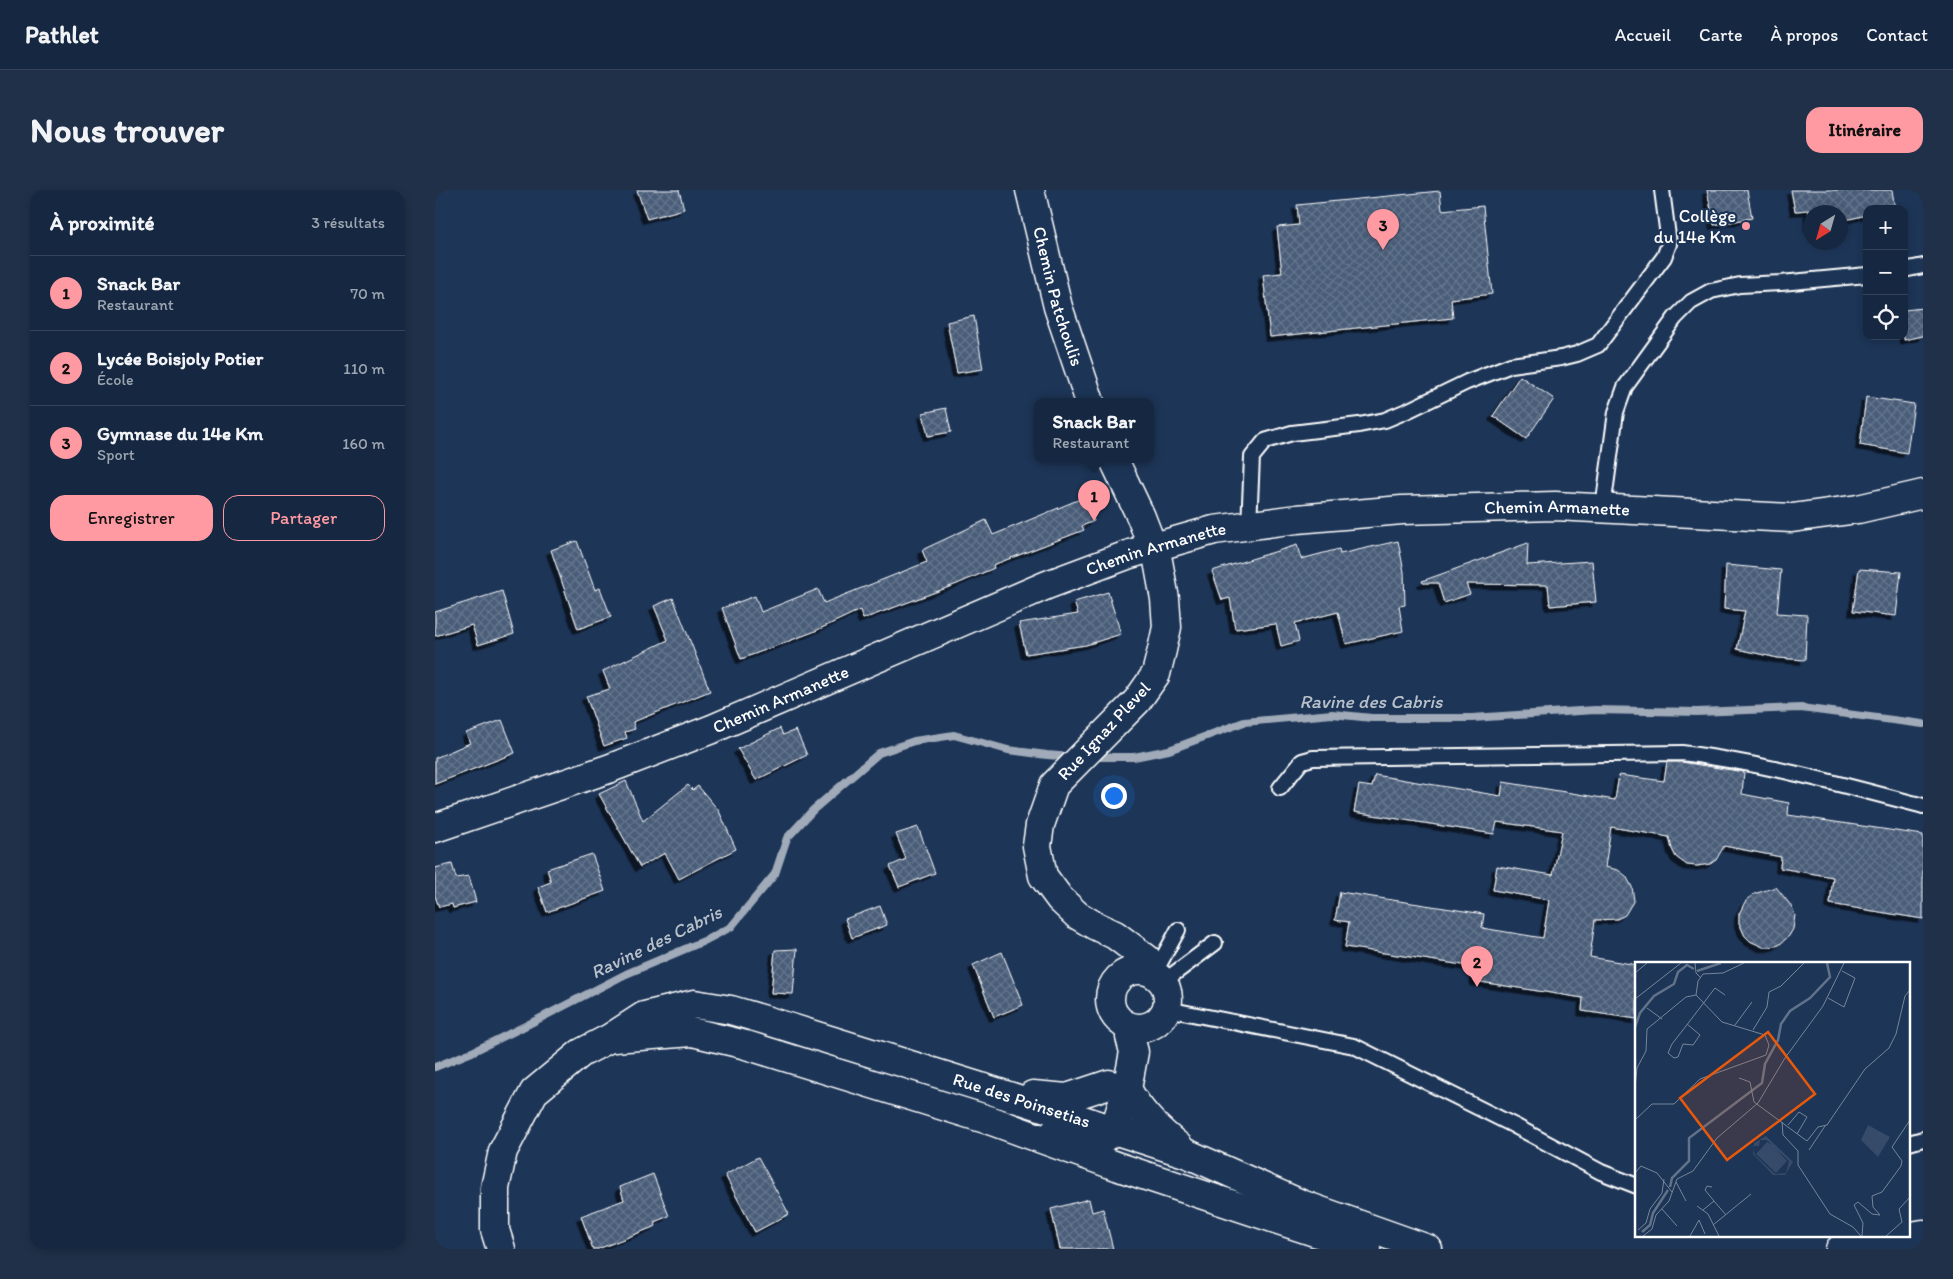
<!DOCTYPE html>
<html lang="fr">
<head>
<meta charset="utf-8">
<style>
	:root { --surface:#162841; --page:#1f3048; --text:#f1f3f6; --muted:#9ea6b1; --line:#35445a; --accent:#ff9aa2 }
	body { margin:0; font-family:Itim,sans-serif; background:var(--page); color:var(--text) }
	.controls { position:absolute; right:15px; top:15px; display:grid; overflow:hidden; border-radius:10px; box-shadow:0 2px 8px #0003 }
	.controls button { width:45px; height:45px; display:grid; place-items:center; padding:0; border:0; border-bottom:1px solid var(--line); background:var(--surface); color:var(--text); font:25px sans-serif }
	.compass { position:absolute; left:1368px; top:15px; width:45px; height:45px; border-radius:50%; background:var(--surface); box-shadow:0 2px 8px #0003; rotate:217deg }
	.you { position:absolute; left:678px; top:605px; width:18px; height:18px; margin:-12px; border:4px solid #fff; border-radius:50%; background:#1a73e8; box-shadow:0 0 0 8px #1a73e833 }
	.badge { display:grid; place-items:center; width:32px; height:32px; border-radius:50%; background:var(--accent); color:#111; font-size:16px; font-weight:700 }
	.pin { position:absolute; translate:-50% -41px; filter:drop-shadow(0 1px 2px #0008) }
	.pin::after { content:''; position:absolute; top:26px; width:18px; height:15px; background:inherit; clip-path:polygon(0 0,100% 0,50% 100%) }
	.popup { position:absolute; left:599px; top:208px; width:120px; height:65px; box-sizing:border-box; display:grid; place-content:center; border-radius:10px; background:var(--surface); filter:drop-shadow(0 1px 4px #0005); font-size:16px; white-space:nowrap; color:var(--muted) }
	.popup b { font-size:19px; color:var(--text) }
	.popup::after { content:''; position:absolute; left:50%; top:100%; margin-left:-10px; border:10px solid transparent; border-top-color:var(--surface) }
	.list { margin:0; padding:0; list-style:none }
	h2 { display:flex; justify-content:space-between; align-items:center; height:65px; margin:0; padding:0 20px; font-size:21px }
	h2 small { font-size:16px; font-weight:400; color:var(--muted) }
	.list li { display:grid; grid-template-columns:32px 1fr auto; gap:15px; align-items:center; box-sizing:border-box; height:75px; padding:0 20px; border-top:1px solid var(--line) }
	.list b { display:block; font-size:19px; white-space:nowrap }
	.list p { margin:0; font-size:16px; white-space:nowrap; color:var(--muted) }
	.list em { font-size:16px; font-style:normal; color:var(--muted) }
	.actions { display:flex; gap:10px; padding:15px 20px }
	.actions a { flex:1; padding:11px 0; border:1px solid var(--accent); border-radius:15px; text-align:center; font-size:18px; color:var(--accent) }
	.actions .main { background:var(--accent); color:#111 }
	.icon { flex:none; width:28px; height:28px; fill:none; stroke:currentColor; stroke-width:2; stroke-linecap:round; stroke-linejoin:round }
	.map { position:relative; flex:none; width:1488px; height:1059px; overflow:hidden; border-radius:15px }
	header { display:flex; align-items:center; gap:30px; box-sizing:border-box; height:70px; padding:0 25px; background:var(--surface); border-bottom:1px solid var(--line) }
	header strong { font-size:24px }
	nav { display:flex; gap:28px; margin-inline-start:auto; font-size:18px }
	.intro { display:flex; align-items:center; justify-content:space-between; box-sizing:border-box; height:120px; padding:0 30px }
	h1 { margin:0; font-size:35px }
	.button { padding:12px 22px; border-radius:15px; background:var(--accent); color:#111; font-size:18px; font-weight:700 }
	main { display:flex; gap:30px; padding:0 30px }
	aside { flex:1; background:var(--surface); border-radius:15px; box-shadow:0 2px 8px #0003 }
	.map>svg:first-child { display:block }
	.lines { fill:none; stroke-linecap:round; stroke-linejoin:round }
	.stream { stroke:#a0aab8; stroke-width:8 }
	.building { fill:url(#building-cross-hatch); stroke:#fff; filter:url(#shadow) }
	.service-casing { stroke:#fff; stroke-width:18 }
	.minor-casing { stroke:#fff; stroke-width:31 }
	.primary-casing { stroke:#fff; stroke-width:31 }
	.service { stroke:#1d3557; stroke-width:14 }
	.minor { stroke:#1d3557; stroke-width:28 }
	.primary { stroke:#1d3557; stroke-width:28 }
	.poi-dot { fill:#ff9aa2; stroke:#1d3557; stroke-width:2 }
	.labels { text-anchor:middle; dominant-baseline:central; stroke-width:4.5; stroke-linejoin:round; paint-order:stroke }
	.poi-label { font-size:18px; fill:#fff; stroke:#1d3557; text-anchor:end }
	.street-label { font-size:18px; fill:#fff; stroke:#1d3557 }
	.water-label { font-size:19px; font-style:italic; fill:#b8c0ca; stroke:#1d3557 }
	.inset-river { fill:none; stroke:#617289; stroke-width:2.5 }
	.inset-road { fill:none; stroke:#77869a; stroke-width:1 }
	.view { fill:#e8590c; fill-opacity:0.15; stroke:#e8590c; stroke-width:2.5 }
	.inset-edge { fill:none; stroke:#fff; stroke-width:2.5 }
</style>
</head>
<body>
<header>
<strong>Pathlet</strong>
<nav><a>Accueil</a><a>Carte</a><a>À propos</a><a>Contact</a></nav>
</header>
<div class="intro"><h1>Nous trouver</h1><a class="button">Itinéraire</a></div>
<main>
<aside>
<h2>À proximité<small>3 résultats</small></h2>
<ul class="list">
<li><span class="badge">1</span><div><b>Snack Bar</b><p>Restaurant</p></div><em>70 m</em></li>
<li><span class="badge">2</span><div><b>Lycée Boisjoly Potier</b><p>École</p></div><em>110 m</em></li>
<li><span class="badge">3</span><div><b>Gymnase du 14e Km</b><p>Sport</p></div><em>160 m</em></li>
</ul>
<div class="actions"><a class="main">Enregistrer</a><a>Partager</a></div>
</aside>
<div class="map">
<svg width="1488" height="1059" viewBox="0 0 1488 1059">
	<defs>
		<pattern id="building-cross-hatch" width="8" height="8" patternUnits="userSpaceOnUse" patternTransform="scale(1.25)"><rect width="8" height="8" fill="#4a5d79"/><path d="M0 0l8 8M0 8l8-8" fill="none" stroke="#65758d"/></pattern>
		<filter id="shadow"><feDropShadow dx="-4.5" dy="4.5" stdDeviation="0" flood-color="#0009"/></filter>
	</defs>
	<rect width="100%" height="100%" fill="#1d3557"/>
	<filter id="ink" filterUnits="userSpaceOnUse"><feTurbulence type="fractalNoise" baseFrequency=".02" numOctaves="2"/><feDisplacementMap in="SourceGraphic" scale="10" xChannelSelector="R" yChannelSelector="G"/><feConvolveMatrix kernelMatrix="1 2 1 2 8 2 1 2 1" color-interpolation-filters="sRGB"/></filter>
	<g filter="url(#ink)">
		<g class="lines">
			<g class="stream">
				<polyline points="656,567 699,567 734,560 809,532 897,524 937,528 1037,528 1160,520 1262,522 1366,518 1488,534"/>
				<polyline points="0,877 37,862 92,835 191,784 269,751 296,737 340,684 352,648 378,620 444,563 479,551 519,545 573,560 612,565 637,567"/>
			</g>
		</g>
		<g class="building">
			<polygon points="202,0 244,0 249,19 212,29"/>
			<polygon points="1272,0 1312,0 1317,28 1279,35"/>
			<polygon points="1356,0 1457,0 1460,19 1432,19 1432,25 1406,31 1406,22 1376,22 1374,37 1374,20 1360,21"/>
			<polygon points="1005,1 1007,20 1048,16 1057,104 1016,109 1018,128 835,147 828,85 847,83 842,37 864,35 862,15"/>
			<polygon points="1488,118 1488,146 1469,150 1469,120"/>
			<polygon points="539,126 548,179 522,183 512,132"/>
			<polygon points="1085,186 1119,209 1091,249 1058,226"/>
			<polygon points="1431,207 1479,214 1472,263 1425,255"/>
			<polygon points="511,218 516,242 493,246 488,223"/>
			<polygon points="650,307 659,331 647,336 649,340 558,375 559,378 522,394 428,429 425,420 378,442 306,469 287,418 320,406 326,422 383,399 389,413 492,372 487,360 551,330 558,345"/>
			<polygon points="142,351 160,400 165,398 176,427 143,439 116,360"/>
			<polygon points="963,351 969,382 970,415 964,416 968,441 911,454 903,422 860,433 864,451 846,456 841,434 800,439 795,408 787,410 777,381 862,355 866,369 904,359 905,364"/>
			<polygon points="1093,353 1092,375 1157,371 1161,412 1115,416 1113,395 1031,394 1035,404 1009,413 1003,393 988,393 987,391"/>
			<polygon points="1291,375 1346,380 1342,423 1372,425 1370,470 1343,468 1302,459 1310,421 1289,419"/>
			<polygon points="1424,379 1466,382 1461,426 1418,421"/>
			<polygon points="67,401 79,444 43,455 37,435 0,446 0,422"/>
			<polygon points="673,402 686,444 651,455 591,464 584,433 643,424 639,412"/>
			<polygon points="238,408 275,501 198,532 200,539 190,542 192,548 169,556 151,506 175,499 168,481 233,450 219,416"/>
			<polygon points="67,530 80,563 0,594 0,568 35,553 31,543"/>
			<polygon points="345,538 348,545 361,540 372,565 321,590 303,559"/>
			<polygon points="1232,572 1246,572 1309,582 1307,604 1354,613 1353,625 1488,645 1488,729 1395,714 1398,687 1345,678 1346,667 1289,656 1281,670 1275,674 1262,676 1252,675 1241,667 1237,659 1234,647 1176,637 1170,677 1183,680 1191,686 1197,697 1199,710 1190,725 1182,729 1160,730 1155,767 1202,775 1202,829 1147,821 1148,808 1039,791 1041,777 910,757 914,732 900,730 905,702 1049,724 1047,738 1108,748 1114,710 1058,700 1062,676 1118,685 1127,641 1062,632 1059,644 919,622 924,595 937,597 940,585 1066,606 1068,592 1180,610 1184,585 1229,591"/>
			<polygon points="191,591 208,631 253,595 258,600 263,596 284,621 301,659 244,689 230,663 205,677 164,604"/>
			<polygon points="483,637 500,683 464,697 455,676 471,669 461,644"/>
			<polygon points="157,664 170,701 112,722 103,697 116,692 112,679"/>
			<polygon points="17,674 21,688 34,686 41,712 18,718 17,714 4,717 0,706 0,678"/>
			<polygon points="1341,697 1357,717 1360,725 1358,739 1354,746 1344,755 1336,757 1328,757 1315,751 1310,746 1304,733 1304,724 1310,712 1319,704"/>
			<polygon points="445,716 452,735 417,748 410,729"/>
			<polygon points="362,759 358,804 336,803 340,760"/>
			<polygon points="567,762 588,815 559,827 538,775"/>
			<polygon points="323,967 354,1024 320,1042 290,985"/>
			<polygon points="218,984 234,1026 219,1032 221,1036 163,1059 158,1059 146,1026 189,1010 185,997"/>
			<polygon points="654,1009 657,1022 668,1019 678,1059 625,1059 616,1019"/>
		</g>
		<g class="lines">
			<g class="service-casing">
				<g id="service">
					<polyline points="1469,80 1488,76"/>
					<polyline points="1168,318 1181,222 1190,197 1240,128 1256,112 1276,101 1305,95 1346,93 1432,85"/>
					<polyline points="814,336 817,267 830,251 857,243 924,235 950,230 974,220 1032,192 1076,175 1126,168 1142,164 1163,155 1229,67 1234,54 1227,0"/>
					<path d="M 845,598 L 867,571 L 878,568 L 1247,563 C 1329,573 1408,595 1488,616"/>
					<polyline points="719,784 743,740"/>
					<polyline points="728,792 780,753"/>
					<polyline points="732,819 919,856 1078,935 1166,982 1202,996"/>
					<polyline points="1474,953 1488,949"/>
				</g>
			</g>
			<g class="minor-casing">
				<g id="minor">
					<path id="s1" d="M 595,0 L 623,117 L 655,212"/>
					<polyline points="679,270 706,327 723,371 730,409 732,437 727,460 721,484 702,511 619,595 605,635 602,656 608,686 625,709 642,725 659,735 680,745 712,769 719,784"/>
					<path id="s2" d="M 0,638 L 173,579 L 277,539 L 612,395 L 695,364 L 779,340 L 862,329 L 967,320 L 1120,316 L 1357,328 L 1423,319 L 1488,304"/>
					<circle cx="704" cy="809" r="29"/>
					<polyline points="619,943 643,951 662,952 679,941 692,899 699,862 695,847"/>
				</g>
			</g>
			<g class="primary-casing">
				<g id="primary">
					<polyline points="179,848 257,842 311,855 557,931 684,977 931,1059"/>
					<path d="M 692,899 C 705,923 723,940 744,957"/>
					<polyline points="598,905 632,908 674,894"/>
					<path id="s3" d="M 66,1059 L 60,1040 L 60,998 L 68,961 L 99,902 L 146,863 L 175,848 L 209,826 L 259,814 L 296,820 L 340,833 L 546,897 L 753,964 L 866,1014 L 993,1059"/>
					<polyline points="1405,1059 1488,1044"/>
				</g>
			</g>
			<use href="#service" class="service"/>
			<use href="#minor" class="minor"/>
			<use href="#primary" class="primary"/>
		</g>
	</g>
	<circle class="poi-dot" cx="1311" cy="36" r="5"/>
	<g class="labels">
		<g class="poi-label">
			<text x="1301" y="26">Collège<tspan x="1301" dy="21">du 14e Km</tspan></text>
		</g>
		<g class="street-label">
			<text stroke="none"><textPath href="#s1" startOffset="110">Chemin Patchoulis</textPath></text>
			<text stroke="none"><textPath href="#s2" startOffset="1179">Chemin Armanette</textPath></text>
			<text stroke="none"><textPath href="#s2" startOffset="774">Chemin Armanette</textPath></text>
			<text stroke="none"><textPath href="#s2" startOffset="369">Chemin Armanette</textPath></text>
			<text transform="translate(669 541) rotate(-47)">Rue Ignaz Plevel</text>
			<text stroke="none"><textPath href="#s3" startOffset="694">Rue des Poinsetias</textPath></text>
		</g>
		<g class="water-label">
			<text x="936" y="511">Ravine des Cabris</text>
			<text transform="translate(221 752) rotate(-26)">Ravine des Cabris</text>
		</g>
	</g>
	<g transform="translate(1200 772)">
		<rect width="275" height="275" fill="#1d3557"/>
		<path d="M 233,163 L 255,175 L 243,195 L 226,178 Z" fill="#364b69"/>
		<path d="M 131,174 L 158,200 L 150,213 L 138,213 L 118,192 L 119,181 ZM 125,178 L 131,178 L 138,183 L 132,180 L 121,192 L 141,211 L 152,199 L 140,186 L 154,199 L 151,211 L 140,212 L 120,193 L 118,184 L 124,184 Z" fill="#364b69" fill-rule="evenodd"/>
		<path class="inset-river" d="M 62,9 L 86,1M 0,65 L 5,51 L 19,34 L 39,22 L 43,10 L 52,3 L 59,7M 35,225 L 37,216 L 54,199 L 54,176 L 127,121 L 130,102 L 143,78 L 146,62 L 155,49 L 175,36 L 195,15 L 192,1M 7,270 L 15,263 L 18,251 L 33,228"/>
		<path class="inset-road" d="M 60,1 L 61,11 L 65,15M 0,11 L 12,1M 193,36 L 209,45 L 220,16 L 207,9M 0,37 L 46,1M 12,46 L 27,57M 52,62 L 65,73 L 58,83 L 48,82 L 43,95 L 39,96 L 33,91 L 37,82 L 51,64 L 80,26 L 90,33M 100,63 L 117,40M 118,68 L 132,45 L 134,30 L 146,24 L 169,1M 104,116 L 115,120 L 119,140 L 172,179 L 183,165 L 192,163 L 230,107 L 254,86 L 261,72 L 270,34 L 275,28M 0,126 L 2,106 L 11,89 L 12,67 L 51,35 L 61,33M 0,158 L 17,142 L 39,142 L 65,117 L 131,93 L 134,83 L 130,73 L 87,60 L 61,33 L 63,19 L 68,12 L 88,11 L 109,1M 147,160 L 148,173 L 163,189 L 163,203 L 195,252 L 218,265 L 226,274M 153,163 L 164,150 L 172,155 L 162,172M 174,188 L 190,164M 0,211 L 6,204 L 22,211 L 37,230M 41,220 L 51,239M 79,239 L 91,253M 62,244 L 73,252 L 84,274M 27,247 L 42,264M 68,248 L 79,239 L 70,228 L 72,224 L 77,225M 78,263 L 116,232M 3,268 L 11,261 L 15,247 L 27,231 L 29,217M 8,274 L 17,267 L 21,253 L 34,239 L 42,217 L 58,209 L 82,176 L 123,141 L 150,96 L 188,44 L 209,1M 55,274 L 64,258 L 70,272M 227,274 L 228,261 L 219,243 L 223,240 L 237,252 L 245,253 L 238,245 L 237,234 L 247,230 L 266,204 L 267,199 L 257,185 L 275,158M 251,274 L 267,260 L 264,247 L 275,235"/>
		<path class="view" d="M 133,70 L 180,132 L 92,198 L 45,136 Z"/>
		<rect width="275" height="275" class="inset-edge"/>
	</g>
</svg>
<div class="controls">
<button>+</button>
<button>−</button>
<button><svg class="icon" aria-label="locate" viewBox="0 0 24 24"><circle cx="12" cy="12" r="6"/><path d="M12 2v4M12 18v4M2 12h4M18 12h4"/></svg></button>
</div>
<svg class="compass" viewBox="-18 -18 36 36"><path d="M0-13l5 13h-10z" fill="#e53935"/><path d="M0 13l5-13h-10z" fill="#9ea6b1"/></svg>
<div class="you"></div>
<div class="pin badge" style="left:659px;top:331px">1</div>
<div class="popup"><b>Snack Bar</b>Restaurant</div>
<div class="pin badge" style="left:1042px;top:797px">2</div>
<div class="pin badge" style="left:948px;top:60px">3</div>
</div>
</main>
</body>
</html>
